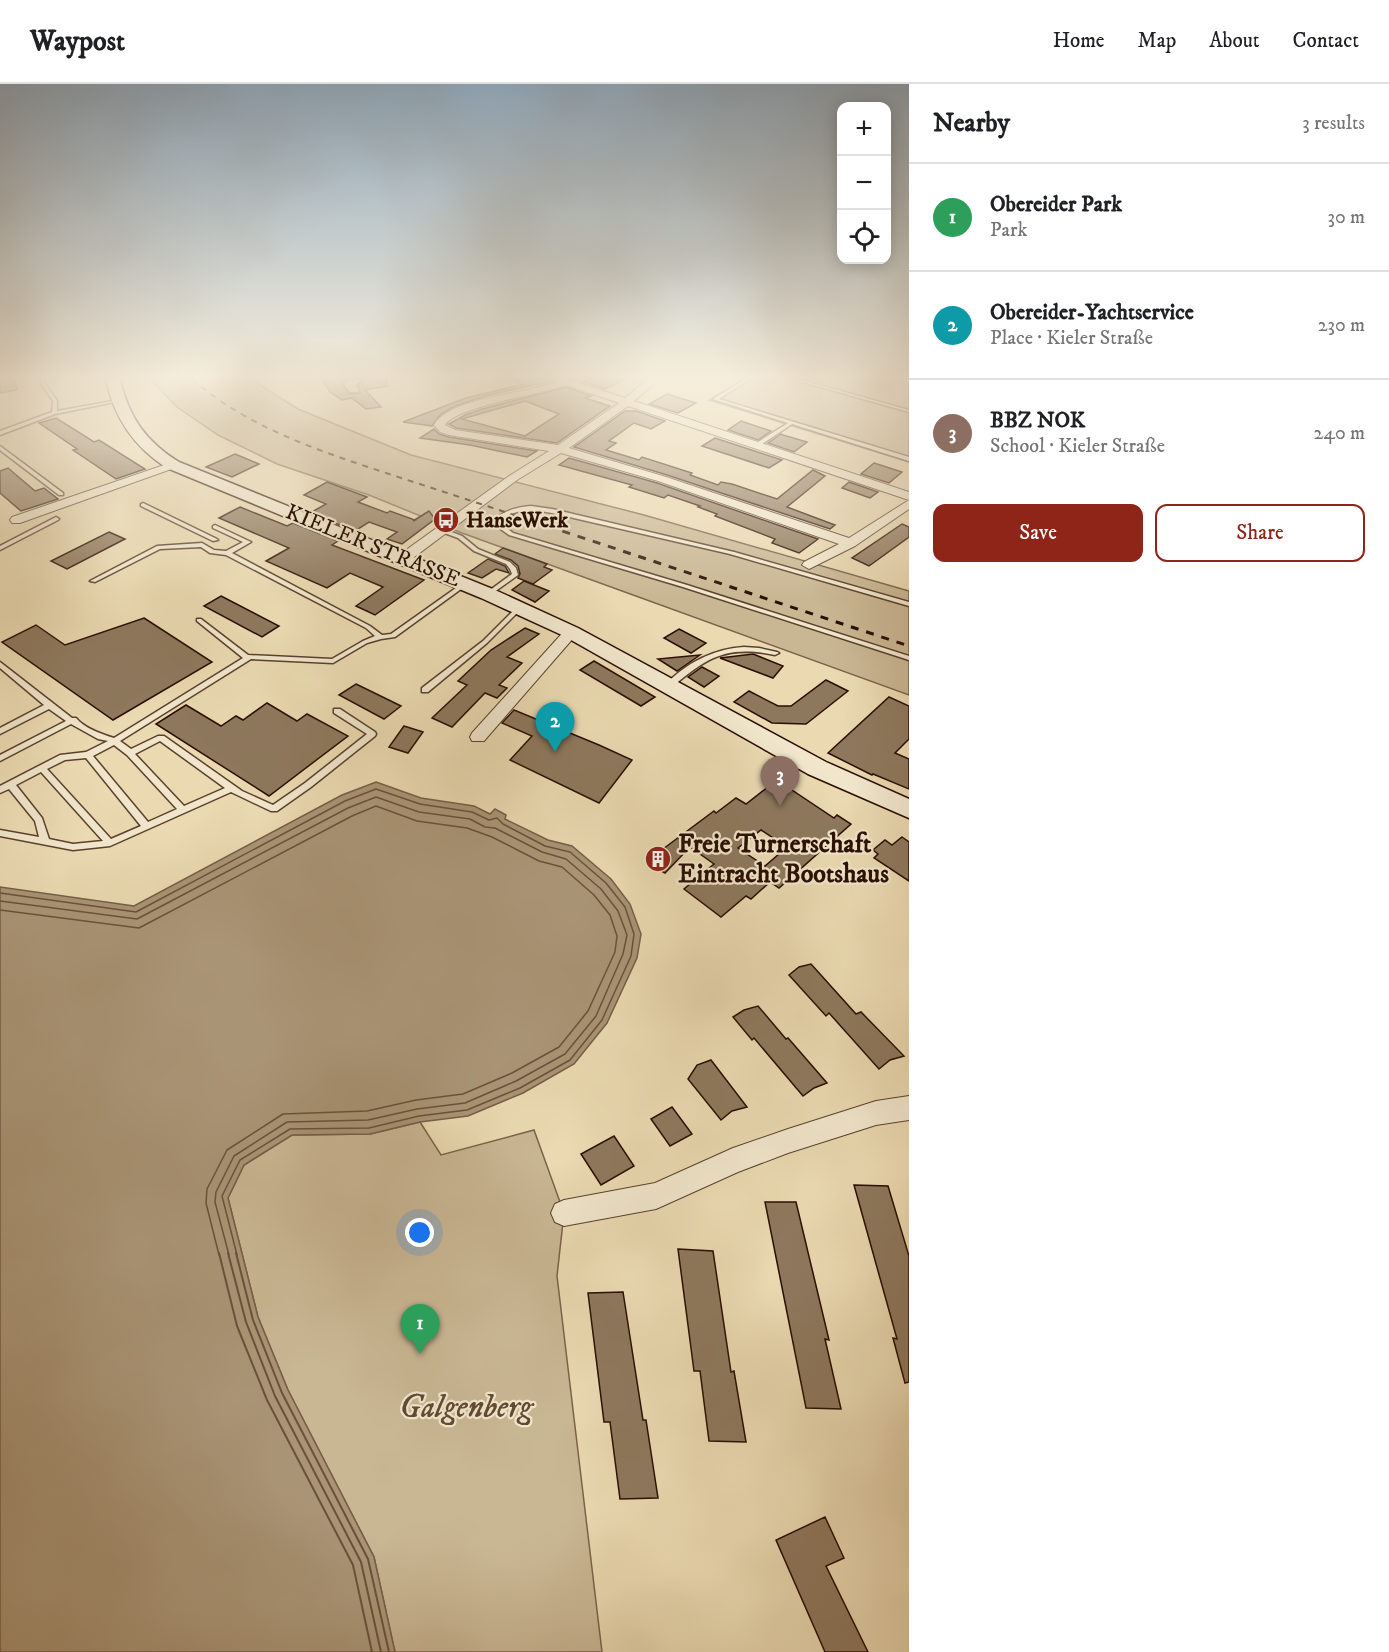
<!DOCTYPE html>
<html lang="en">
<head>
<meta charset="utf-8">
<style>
	:root { --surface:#fff; --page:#f6f6f6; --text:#202124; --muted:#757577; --line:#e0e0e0; --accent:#8f2418 }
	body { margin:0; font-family:"IM FELL DW Pica",serif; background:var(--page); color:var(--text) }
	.controls { position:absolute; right:18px; top:18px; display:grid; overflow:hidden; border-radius:12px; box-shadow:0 3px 15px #0003 }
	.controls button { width:54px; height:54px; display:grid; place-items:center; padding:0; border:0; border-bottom:2px solid var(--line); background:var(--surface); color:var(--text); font:30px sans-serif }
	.you { position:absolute; left:420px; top:1149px; width:21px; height:21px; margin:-15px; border:4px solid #fff; border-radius:50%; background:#1a73e8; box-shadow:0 0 0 9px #1a73e833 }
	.badge { display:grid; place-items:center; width:39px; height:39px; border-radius:50%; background:var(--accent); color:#fff; font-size:20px; font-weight:700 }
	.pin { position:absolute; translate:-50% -50px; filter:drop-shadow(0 2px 3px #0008) }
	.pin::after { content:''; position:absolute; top:32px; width:21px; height:18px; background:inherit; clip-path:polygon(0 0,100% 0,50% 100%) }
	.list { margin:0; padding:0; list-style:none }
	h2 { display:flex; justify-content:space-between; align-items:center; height:78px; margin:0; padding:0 24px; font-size:26px }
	h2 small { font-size:20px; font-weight:400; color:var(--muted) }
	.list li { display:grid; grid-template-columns:39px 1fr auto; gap:18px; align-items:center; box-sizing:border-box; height:108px; padding:0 24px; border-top:2px solid var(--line) }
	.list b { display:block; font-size:22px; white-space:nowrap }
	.list p { margin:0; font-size:20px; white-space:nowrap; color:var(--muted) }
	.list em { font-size:20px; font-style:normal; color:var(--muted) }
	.actions { display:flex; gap:12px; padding:18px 24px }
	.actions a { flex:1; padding:14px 0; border:2px solid var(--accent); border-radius:12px; text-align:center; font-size:21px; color:var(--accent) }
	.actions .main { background:var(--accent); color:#fff }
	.icon { flex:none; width:33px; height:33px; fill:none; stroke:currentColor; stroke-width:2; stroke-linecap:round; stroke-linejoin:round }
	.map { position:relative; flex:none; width:909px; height:1568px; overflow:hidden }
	header { display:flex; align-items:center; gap:36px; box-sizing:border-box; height:84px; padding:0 30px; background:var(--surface); border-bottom:2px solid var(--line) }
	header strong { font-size:28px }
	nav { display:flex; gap:33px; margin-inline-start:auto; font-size:21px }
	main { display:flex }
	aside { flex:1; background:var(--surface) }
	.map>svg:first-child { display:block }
	.green { fill:#c9b693; stroke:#7a624a; stroke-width:1.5 }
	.water { fill:#a99475; stroke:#765e47; stroke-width:1.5 }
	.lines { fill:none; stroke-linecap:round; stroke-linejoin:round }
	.shore-far1 { stroke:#6a513b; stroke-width:1.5 }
	.shore { stroke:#6a513b; stroke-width:2 }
	.building { fill:#8e785d; stroke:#2a0e01; stroke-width:1.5; fill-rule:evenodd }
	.service-casing { stroke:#5a412d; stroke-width:3 }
	.minor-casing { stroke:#5a412d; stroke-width:2 }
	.secondary-casing { stroke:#2a0e01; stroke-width:3 }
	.service { fill:#f1e6cc; fill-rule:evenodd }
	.minor { fill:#f1e6cc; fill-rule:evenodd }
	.secondary { fill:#f1e6cc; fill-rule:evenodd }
	.rail-far1 { stroke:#2a0e01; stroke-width:2; stroke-dasharray:6 6; stroke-linecap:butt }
	.rail { stroke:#2a0e01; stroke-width:3; stroke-dasharray:8 8; stroke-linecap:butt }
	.labels { text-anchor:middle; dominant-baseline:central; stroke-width:4.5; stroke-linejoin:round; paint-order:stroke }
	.far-poi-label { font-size:22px; font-weight:bold; fill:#2a0e01; stroke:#f1e6cc; text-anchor:start }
	.far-street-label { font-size:22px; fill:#2a0e01; stroke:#f1e6cc }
	.poi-label { font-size:26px; font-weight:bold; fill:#2a0e01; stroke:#f1e6cc; text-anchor:start }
	.near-park-label { font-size:32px; font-style:italic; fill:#624934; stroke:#f1e6cc }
</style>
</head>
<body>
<header>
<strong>Waypost</strong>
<nav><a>Home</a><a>Map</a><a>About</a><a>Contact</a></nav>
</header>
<main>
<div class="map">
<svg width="909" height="1568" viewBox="0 0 909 1568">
	<rect width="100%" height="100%" fill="#ead9b1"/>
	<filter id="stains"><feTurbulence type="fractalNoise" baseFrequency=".00333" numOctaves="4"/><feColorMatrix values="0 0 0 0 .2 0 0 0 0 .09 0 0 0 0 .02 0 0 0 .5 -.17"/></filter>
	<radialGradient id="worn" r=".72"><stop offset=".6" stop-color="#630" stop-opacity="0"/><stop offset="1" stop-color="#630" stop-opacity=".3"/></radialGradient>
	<g class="green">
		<polygon points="150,295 261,295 255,298 298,325 411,371 644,431 909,507 909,611 462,449 369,411 277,380 218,351 177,323"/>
		<polygon points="744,295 909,295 909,378 709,316"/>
		<polygon points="420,1038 441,1071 534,1046 564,1129 557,1192 602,1568 395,1568 374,1473 288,1306 258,1233 228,1114 244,1081 292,1051 370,1050"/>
	</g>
	<polygon class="water" points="376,698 421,714 474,722 490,730 495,725 506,731 505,735 548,756 572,762 611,795 630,820 641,850 637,874 607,939 574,980 523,1009 468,1032 420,1038 370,1050 292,1051 244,1081 228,1114 258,1233 288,1306 374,1473 395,1568 0,1568 0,803 134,822 342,711"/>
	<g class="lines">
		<g class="shore-far1">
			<polyline points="0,809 136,828 345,717 376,705 420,720 472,728 489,736 497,734 503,740 545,762 570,768 606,799 625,823 634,850 631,872 602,936 570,976 520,1004 467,1026 419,1032 369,1044 290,1045 240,1076 222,1112 237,1171"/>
			<polyline points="0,817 137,835 348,724 376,713 419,728 470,735 485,743 495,744 542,768 566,775 601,805 618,827 627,851 623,870 596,932 565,970 516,997 465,1019 417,1025 368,1036 287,1038 234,1072 216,1108 215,1118 229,1171"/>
			<polyline points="0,826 139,844 352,732 376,722 417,737 467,744 492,753 539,777 562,783 594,811 610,831 617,852 615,868 588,927 559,963 512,989 463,1010 416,1016 367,1027 283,1030 227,1066 207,1105 206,1119 219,1171"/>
		</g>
		<g class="shore">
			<polyline points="219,1169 237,1242 267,1316 353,1481 372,1568"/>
			<polyline points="228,1169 246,1238 275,1312 361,1478 381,1568"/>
			<polyline points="236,1169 253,1236 282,1309 368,1475 389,1568"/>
		</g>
	</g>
	<g class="building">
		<polygon points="0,295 15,295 17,306 0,309"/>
		<polygon points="322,295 347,295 342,300 350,310 360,309 358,301 365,295 387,295 387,302 365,306 381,323 366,325 352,314 342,316 330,308"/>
		<polygon points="517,295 549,295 551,297 489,311 455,322 441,330 432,342 403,338 466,314 524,300 516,297"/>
		<polygon points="588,295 626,295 605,305 584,298"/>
		<path d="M 566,303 L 591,312 L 585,314 L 610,322 L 557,359 L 456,344 L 449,340 L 465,331 L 482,325 ZM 525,317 L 559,330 L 525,352 L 462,335 Z"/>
		<polygon points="667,310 696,319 678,329 649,320"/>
		<polygon points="625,327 636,327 665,337 651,345 634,339 609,357 616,359 606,366 639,376 642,373 692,389 690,391 718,401 721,398 732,400 777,415 813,386 825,392 787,423 835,441 830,445 667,391 574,363"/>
		<polygon points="56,334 94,358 99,356 145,385 116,395 73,366 77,365 39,339"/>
		<polygon points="741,337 771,347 758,356 728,346"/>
		<polygon points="434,345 439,350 449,353 537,367 527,373 470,361 420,354"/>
		<polygon points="781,350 783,351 807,358 794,368 768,359"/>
		<polygon points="715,354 782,376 769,384 702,362"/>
		<polygon points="235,370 259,380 232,393 206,383"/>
		<polygon points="569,374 657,399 818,455 799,469 772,459 775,455 715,432 717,430 698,423 700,422 668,411 664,414 629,403 632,401 559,381"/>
		<polygon points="874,379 902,388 889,399 861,390"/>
		<polygon points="8,384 35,407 44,404 58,415 21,427 0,409 0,387"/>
		<polygon points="327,398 367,413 358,418 387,429 390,427 415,436 413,437 429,427 435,435 402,460 387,455 397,448 369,438 355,447 310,429 326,420 304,411"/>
		<polygon points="849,398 878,408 870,414 842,404"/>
		<polygon points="240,423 287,442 293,439 338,457 332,461 424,496 375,531 356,522 383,503 350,489 327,504 266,477 289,464 219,434"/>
		<polygon points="902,440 909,443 909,453 869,482 852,474"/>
		<polygon points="109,448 125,455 67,485 51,477"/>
		<polygon points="503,464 547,480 544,483 552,486 533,500 518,494 520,490 518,482 511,476 495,470"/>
		<polygon points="488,475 505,482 509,489 496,485 482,494 468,489"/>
		<polygon points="524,497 549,507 535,518 512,506"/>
		<polygon points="221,512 279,542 262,553 204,522"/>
		<polygon points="144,534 212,578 113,636 2,558 36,541 65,561"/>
		<polygon points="525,544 539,550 507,573 522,579 499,601 507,604 497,614 485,609 452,643 432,634 467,601 458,597 491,566"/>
		<polygon points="679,545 706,559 691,569 664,554"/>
		<polygon points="753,570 783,582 773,594 720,574"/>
		<polygon points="700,571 677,587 658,575"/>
		<polygon points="594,577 655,613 641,622 580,586"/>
		<polygon points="702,583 719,592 704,603 688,593"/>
		<polygon points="826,596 848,607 806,640 772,639 734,618 749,607 778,622 791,622"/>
		<polygon points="356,600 401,622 384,635 339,611"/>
		<polygon points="889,613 909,622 909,655 895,669 909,675 909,705 873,690 872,691 828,669"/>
		<polygon points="267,619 297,637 307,630 348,652 269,712 156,640 186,621 221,642 236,632 243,636"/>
		<polygon points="514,626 599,661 632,676 599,719 510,676 532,652 502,639"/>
		<polygon points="404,642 423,648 408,669 389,663"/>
		<path d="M 777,696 L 834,734 L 837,731 L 851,740 L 779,804 L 770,798 L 751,815 L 746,812 L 721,833 L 684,805 L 714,780 L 690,763 L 665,789 L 649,780 L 659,768 L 714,727 L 716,729 L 736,714 L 746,720 ZM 761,746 L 787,763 L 765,782 L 738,764 Z"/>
		<polygon points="902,753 909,758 909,797 874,774 878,770 873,766 885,756 892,761"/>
		<polygon points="811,880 856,930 861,928 904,972 890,976 879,985 829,929 826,932 789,891 799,883"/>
		<polygon points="758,922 786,955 788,954 827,999 814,1004 803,1012 754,954 752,956 733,933 744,926"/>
		<polygon points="711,976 747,1023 732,1027 721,1036 688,995 697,981"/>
		<polygon points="672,1023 692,1050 670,1062 651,1035"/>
		<polygon points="614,1052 634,1082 601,1101 581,1070"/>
		<polygon points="854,1101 888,1102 909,1172 909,1298 905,1299 893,1254 897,1255"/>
		<polygon points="765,1118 796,1118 829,1256 825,1255 841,1325 806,1324"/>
		<polygon points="678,1165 713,1167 731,1288 734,1287 746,1358 709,1357 700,1287 694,1287"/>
		<polygon points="623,1208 643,1336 646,1336 658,1414 620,1415 610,1338 604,1338 588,1209"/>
		<polygon points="825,1433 844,1474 826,1482 868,1568 825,1568 776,1456"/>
	</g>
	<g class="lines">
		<g class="service-casing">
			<g id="service">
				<polygon points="38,295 42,295 57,317 57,327 118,316 120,317 55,330 0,351 0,347 52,328 53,317"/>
				<polygon points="580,295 586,295 573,301 569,300"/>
				<polygon points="745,295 750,295 719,315 909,373 909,377 792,340 759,362 755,362 755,360 788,339 713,315"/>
				<polygon points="792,295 798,295 909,326 909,328"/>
				<polygon points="0,362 63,409 63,411 59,411 0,366"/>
				<polygon points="143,419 217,455 218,456 213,457 141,422 141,420"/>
				<path d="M 531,422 L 552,425 L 734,468 L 909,518 L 909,522 L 730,470 L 552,429 C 533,425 518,424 502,435 L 501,440 L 513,449 L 687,501 L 909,572 L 909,576 L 683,503 L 509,451 L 495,441 L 496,434 C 506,426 518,423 531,422 Z"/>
				<polygon points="56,433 59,435 58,436 0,466 0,462"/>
				<path d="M 215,441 L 251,458 L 232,469 L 370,542 L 382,551 L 391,550 L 463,499 L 468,500 L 395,553 L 381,555 L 367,559 L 333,579 L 251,575 L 120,657 L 131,665 L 158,652 L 164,652 L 242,707 L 273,721 L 305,699 L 367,650 L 334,629 L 334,625 L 340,625 L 375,648 L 376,650 L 375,652 L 311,703 L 277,727 L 271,727 L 231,708 L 110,762 L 73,766 L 0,752 L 0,746 L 39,753 L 35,737 L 9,705 L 0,709 L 0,702 L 60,671 L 86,668 L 108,657 L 98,655 L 71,640 L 0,677 L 0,671 L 66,637 L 49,625 L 0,650 L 0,644 L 44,621 L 0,584 L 0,578 L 72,634 L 76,634 C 84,644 101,650 114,654 L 243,574 L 197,537 L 197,535 L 201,535 L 248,571 L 332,575 L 363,557 L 375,552 L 366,544 L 226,471 L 210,469 L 201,463 L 160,465 L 95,498 L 90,497 L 157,462 L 202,459 L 214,466 L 226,467 L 243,458 L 213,444 L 213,442 ZM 160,657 L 225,704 L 184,722 L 135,670 ZM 114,661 L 127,671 L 177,725 L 148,738 L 93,672 ZM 86,674 L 141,742 L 111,755 L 47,685 L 65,676 ZM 41,688 L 103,757 L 73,760 L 49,755 L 42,734 L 16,701 Z"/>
				<polygon points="441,444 462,452 478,465 510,478 516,484 518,491 490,511 486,511 486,509 512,490 510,485 506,480 474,467 458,454 439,447 439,445"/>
				<polygon points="519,522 521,523 521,525 487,559 428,608 422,608 422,604 483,557 517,523"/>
				<path d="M 744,563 L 759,564 L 777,568 L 779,569 L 775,571 C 727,561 707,573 671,604 L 668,604 L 664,602 C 686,579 713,565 744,563 Z"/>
			</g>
		</g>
		<g class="minor-casing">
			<g id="minor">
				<polygon points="351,295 363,295 355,301 359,306 358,308 350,308 344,300"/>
				<path d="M 551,295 L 569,296 L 625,314 L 648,295 L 659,295 L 634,317 L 909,408 L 909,416 L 628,322 L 569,364 L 666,393 L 849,454 L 909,416 L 909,425 L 855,462 L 809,485 L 802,481 L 804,478 L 839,460 L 658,397 L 561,369 L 517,396 L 409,477 L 399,477 L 397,474 L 399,471 L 509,392 L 549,367 L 449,351 L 440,348 L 434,341 C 450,313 526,310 556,298 ZM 566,301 L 619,319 L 558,361 L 455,346 L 445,341 C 454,323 543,310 566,301 Z"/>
				<polygon points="173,378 177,379 177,383 20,439 12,439 10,436 12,433"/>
				<polygon points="571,544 576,545 578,548 576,551 484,657 472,657 470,653 472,649 566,545"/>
				<polygon points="909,1012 909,1036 876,1041 788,1069 738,1088 656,1125 564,1142 555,1138 551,1129 555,1120 564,1116 655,1099 733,1064 788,1045 876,1017"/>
			</g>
		</g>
		<g class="secondary-casing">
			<path id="secondary" d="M 106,295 L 120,295 C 128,332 146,358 179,378 L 495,506 L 578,544 L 826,678 L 909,715 L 909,734 L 808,690 L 564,552 L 481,514 L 167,384 C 134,363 114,334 106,295 Z"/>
		</g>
		<use href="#service" class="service"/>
		<use href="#minor" class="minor"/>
		<use href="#secondary" class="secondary"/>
		<path class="rail-far1" d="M 192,295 C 248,344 320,367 389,390 C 438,406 488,422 537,439"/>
		<polyline class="rail" points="532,437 909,562"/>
	</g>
	<linearGradient id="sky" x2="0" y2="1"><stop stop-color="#8fa7ba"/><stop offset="0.57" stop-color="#f6eedc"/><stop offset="1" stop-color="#f6eedc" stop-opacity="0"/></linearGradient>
	<rect width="909" height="514" fill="url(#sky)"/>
	<defs>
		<g id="bus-disc" transform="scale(1.35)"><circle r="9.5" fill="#8f2418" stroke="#f1e6cc"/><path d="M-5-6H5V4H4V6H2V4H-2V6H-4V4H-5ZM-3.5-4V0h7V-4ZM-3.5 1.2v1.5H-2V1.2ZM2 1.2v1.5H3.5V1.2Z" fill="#fff"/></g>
		<g id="building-disc" transform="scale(1.35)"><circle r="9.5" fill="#8f2418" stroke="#f1e6cc"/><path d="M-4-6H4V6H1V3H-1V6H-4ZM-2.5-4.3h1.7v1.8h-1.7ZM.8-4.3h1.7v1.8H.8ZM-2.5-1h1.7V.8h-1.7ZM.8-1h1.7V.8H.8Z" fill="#fff"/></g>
	</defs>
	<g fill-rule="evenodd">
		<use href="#bus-disc" x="446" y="436"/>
		<use href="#building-disc" x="658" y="775"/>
	</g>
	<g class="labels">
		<g class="far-poi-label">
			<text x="466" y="436">HanseWerk</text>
		</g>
		<g class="far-street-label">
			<text transform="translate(373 462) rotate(22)">KIELER STRASSE</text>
		</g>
		<g class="poi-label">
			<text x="678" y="760">Freie Turnerschaft<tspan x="678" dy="30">Eintracht Bootshaus</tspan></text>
		</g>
		<g class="near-park-label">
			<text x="466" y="1324">Galgenberg</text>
		</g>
	</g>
	<rect width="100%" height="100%" filter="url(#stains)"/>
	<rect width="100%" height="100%" fill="url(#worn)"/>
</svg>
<div class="controls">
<button>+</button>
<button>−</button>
<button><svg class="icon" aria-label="locate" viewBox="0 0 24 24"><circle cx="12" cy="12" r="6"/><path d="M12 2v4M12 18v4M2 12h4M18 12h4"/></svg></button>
</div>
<div class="you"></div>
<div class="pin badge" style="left:420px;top:1270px;background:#2e9e5b">1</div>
<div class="pin badge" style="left:555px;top:668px;background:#0f9aa8">2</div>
<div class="pin badge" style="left:780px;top:722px;background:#8d6e63">3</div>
</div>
<aside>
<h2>Nearby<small>3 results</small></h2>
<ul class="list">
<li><span class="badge" style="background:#2e9e5b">1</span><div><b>Obereider Park</b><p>Park</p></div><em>30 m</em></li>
<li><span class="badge" style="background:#0f9aa8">2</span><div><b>Obereider-Yachtservice</b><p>Place · Kieler Straße</p></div><em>230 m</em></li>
<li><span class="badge" style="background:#8d6e63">3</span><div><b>BBZ NOK</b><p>School · Kieler Straße</p></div><em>240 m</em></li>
</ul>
<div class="actions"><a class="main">Save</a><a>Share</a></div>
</aside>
</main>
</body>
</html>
